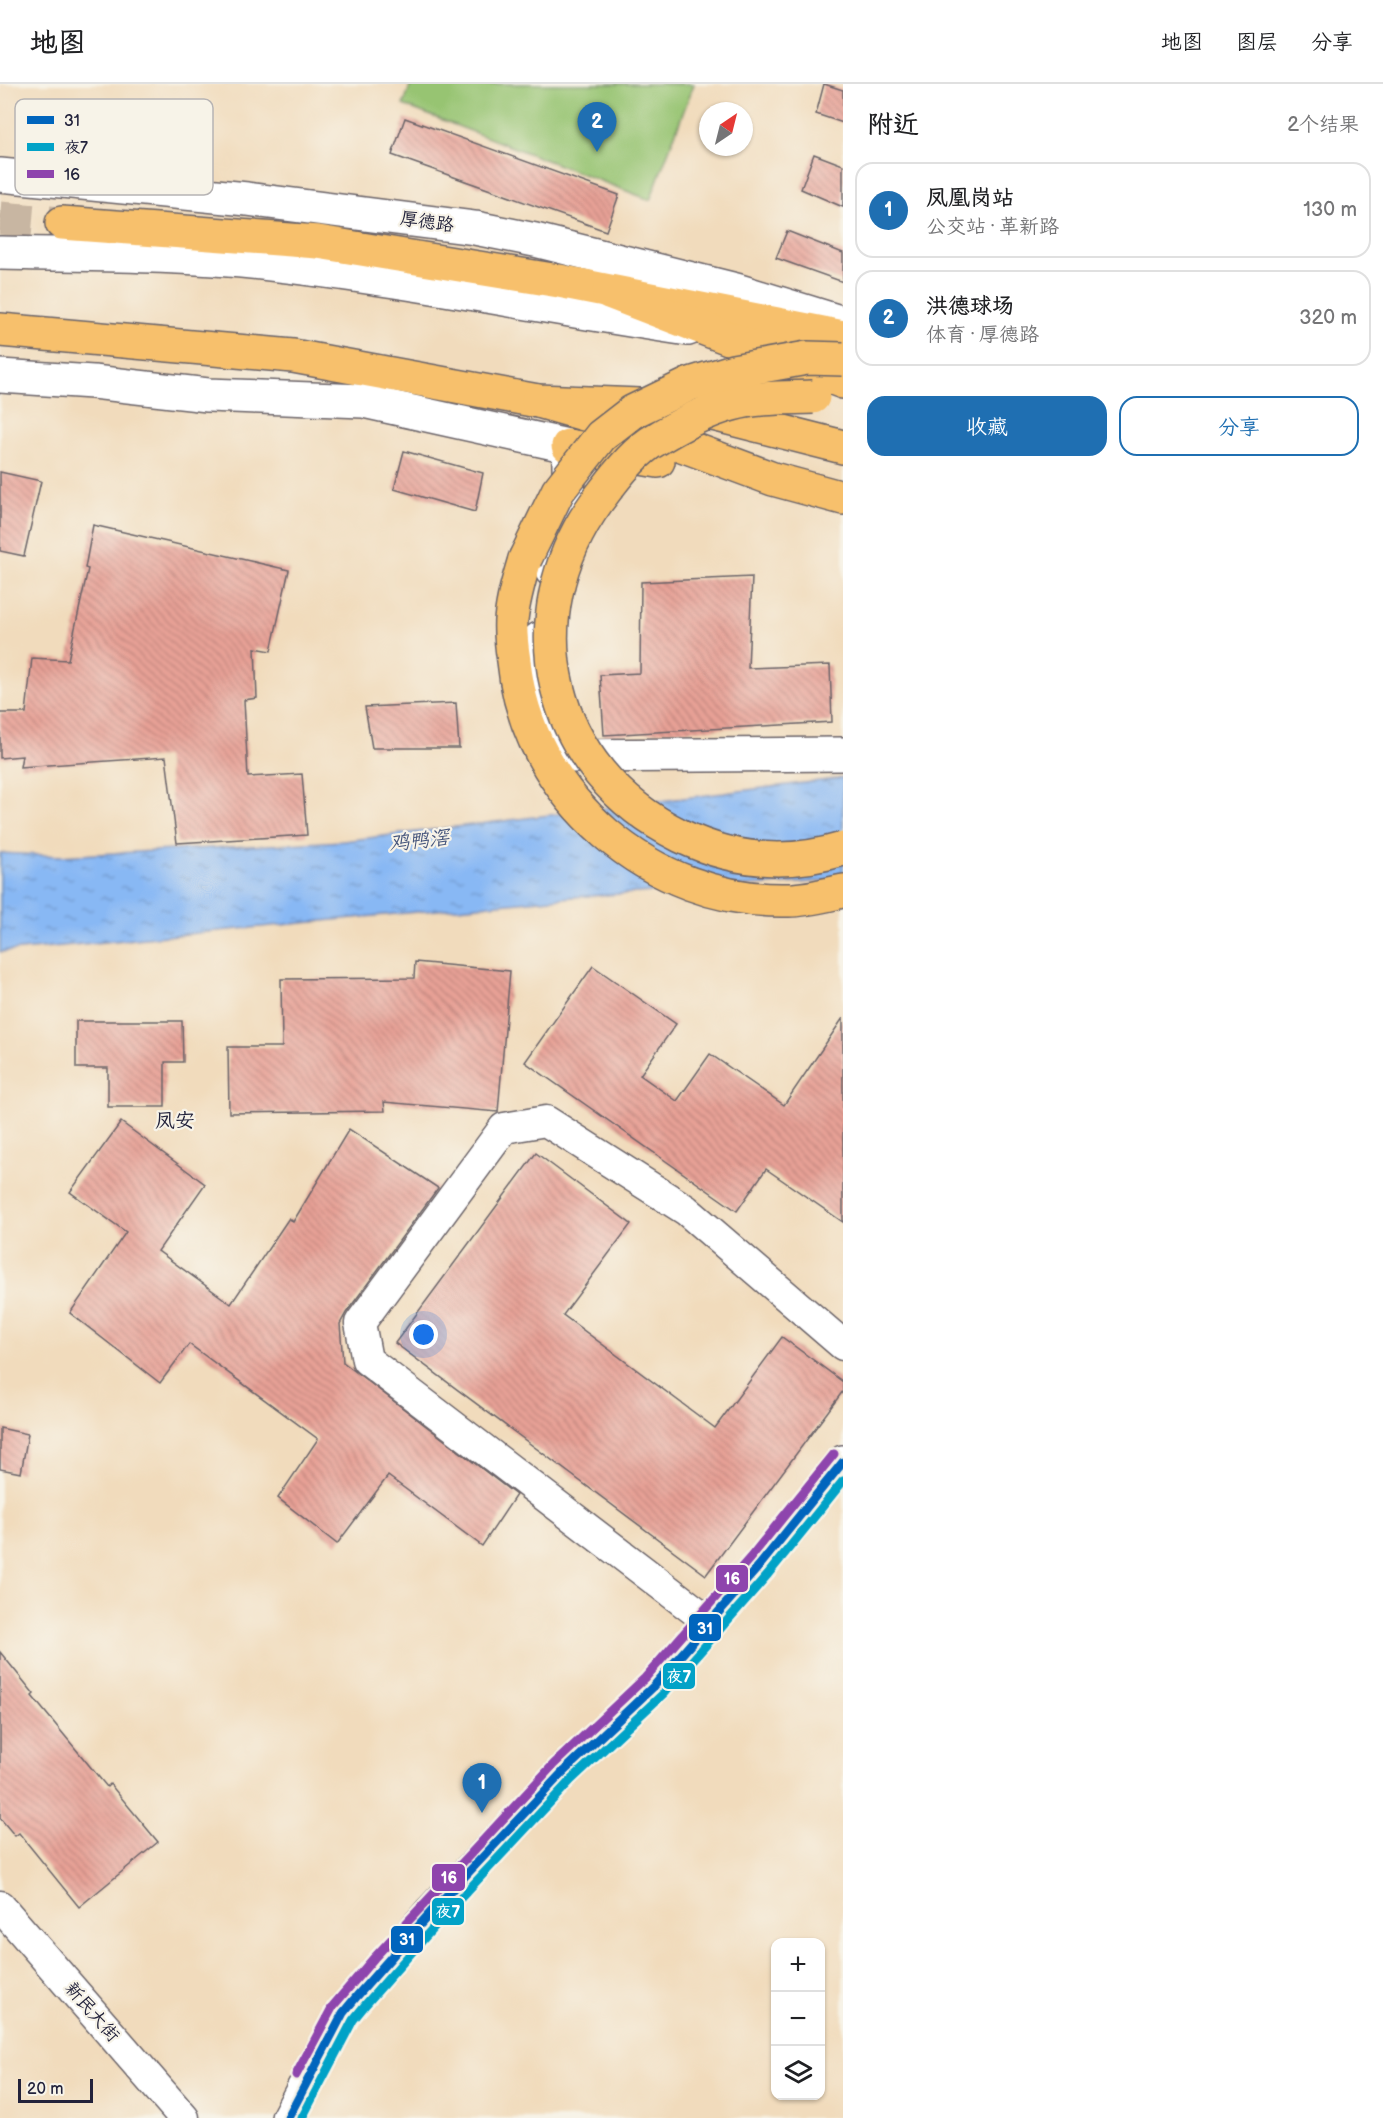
<!DOCTYPE html>
<html lang="zh">
<head>
<meta charset="utf-8">
<style>
	:root { --surface:#fff; --page:#f2f2f2; --text:#202124; --muted:#757577; --line:#e0e0e0; --accent:#1f6fb2 }
	body { margin:0; font-family:"Balsamiq Sans","LXGW WenKai TC",sans-serif; background:var(--page); color:var(--text) }
	.controls { position:absolute; right:18px; bottom:18px; display:grid; overflow:hidden; border-radius:12px; box-shadow:0 2px 4px #0004 }
	.controls button { width:54px; height:54px; display:grid; place-items:center; padding:0; border:0; border-bottom:2px solid var(--line); background:var(--surface); color:var(--text); font:30px sans-serif }
	.compass { position:absolute; left:699px; top:18px; width:54px; height:54px; border-radius:50%; background:var(--surface); box-shadow:0 2px 4px #0004; rotate:35deg }
	.scale { position:absolute; left:18px; bottom:15px; width:75px; box-sizing:border-box; padding-left:6px; border:3px solid #22223b; border-top:0; font-size:16px; line-height:21px; white-space:nowrap; color:#22223b; -webkit-text-stroke:4px #f7f3e8; paint-order:stroke }
	.you { position:absolute; left:424px; top:1251px; width:21px; height:21px; margin:-15px; border:4px solid #fff; border-radius:50%; background:#1a73e8; box-shadow:0 0 0 9px #1a73e833 }
	.badge { display:grid; place-items:center; width:39px; height:39px; border-radius:50%; background:var(--accent); color:#fff; font-size:20px; font-weight:700 }
	.pin { position:absolute; translate:-50% -50px; filter:drop-shadow(0 2px 3px #0008) }
	.pin::after { content:''; position:absolute; top:32px; width:21px; height:18px; background:inherit; clip-path:polygon(0 0,100% 0,50% 100%) }
	.list { margin:0; padding:0; list-style:none }
	h2 { display:flex; justify-content:space-between; align-items:center; height:78px; margin:0; padding:0 24px; font-size:26px }
	h2 small { font-size:20px; font-weight:400; color:var(--muted) }
	.list li { display:grid; grid-template-columns:39px 1fr auto; gap:18px; align-items:center; box-sizing:border-box; height:96px; margin:0 12px 12px; padding:0 12px; border:2px solid var(--line); border-radius:18px }
	.list b { display:block; font-size:22px; white-space:nowrap }
	.list p { margin:0; font-size:20px; white-space:nowrap; color:var(--muted) }
	.list em { font-size:20px; font-style:normal; color:var(--muted) }
	.actions { display:flex; gap:12px; padding:18px 24px }
	.actions a { flex:1; padding:14px 0; border:2px solid var(--accent); border-radius:18px; text-align:center; font-size:21px; color:var(--accent) }
	.actions .main { background:var(--accent); color:#fff }
	.icon { flex:none; width:33px; height:33px; fill:none; stroke:currentColor; stroke-width:2; stroke-linecap:round; stroke-linejoin:round }
	.map { position:relative; flex:none; width:843px; height:2034px; overflow:hidden }
	header { display:flex; align-items:center; gap:36px; box-sizing:border-box; height:84px; padding:0 30px; background:var(--surface); border-bottom:2px solid var(--line) }
	header strong { font-size:28px }
	nav { display:flex; gap:33px; margin-inline-start:auto; font-size:21px }
	main { display:flex }
	aside { flex:1; background:var(--surface) }
	.map>svg:first-child { display:block }
	.garden { fill:#97c472; stroke:#5c7356; stroke-width:1.5 }
	.water { fill:url(#water-ripples); stroke:#556d98; stroke-width:1.5 }
	.building { fill:url(#building-back-hatch) }
	.lines { fill:none; stroke-linecap:round; stroke-linejoin:round }
	.primary-tunnel { stroke:#c8b6a2; stroke-width:33; stroke-dasharray:33 16; stroke-linecap:butt }
	.minor-casing { stroke:#6a6368; stroke-width:33 }
	.tertiary-casing { stroke:#6a6368; stroke-width:36 }
	.primary-casing { stroke:#6a6368; stroke-width:36 }
	.trunk-casing { stroke:#6a6368; stroke-width:36 }
	.minor { stroke:#fff; stroke-width:30 }
	.tertiary { stroke:#fff; stroke-width:33 }
	.primary { stroke:#f7c06c; stroke-width:33 }
	.trunk { stroke:#f7c06c; stroke-width:33 }
	.trunk-bridge-casing { stroke:#6a6368; stroke-width:36; stroke-linecap:butt }
	.trunk-bridge { stroke:#f7c06c; stroke-width:33 }
	.bus-1-casing { stroke:#f7f3e8; stroke-width:14 }
	.bus-2-casing { stroke:#f7f3e8; stroke-width:14 }
	.bus-3-casing { stroke:#f7f3e8; stroke-width:14 }
	.bus-1 { stroke:#0065bd; stroke-width:9 }
	.bus-2 { stroke:#02a2c7; stroke-width:9 }
	.bus-3 { stroke:#8e44ad; stroke-width:9 }
	.labels { text-anchor:middle; dominant-baseline:central; stroke-width:4.5; stroke-linejoin:round; paint-order:stroke }
	.street-label { font-size:18px; fill:#22223b; stroke:#f7f3e8 }
	.water-label { font-size:20px; font-style:italic; fill:#46567c; stroke:#f7f3e8 }
	.neighbourhood-label { font-size:20px; fill:#22223b; stroke:#f7f3e8 }
	.key { fill:#f7f3e8; stroke:#b7b4b4; stroke-width:1.5 }
	.key-label { font-size:16px; fill:#22223b }
	.line-badge { stroke:#f7f3e8; stroke-width:2 }
	.badge-label { font-size:16px; text-anchor:middle; font-weight:bold; fill:#fff }
</style>
</head>
<body>
<header>
<strong>地图</strong>
<nav><a>地图</a><a>图层</a><a>分享</a></nav>
</header>
<main>
<div class="map">
<svg width="843" height="2034" viewBox="0 0 843 2034">
	<defs>
		<pattern id="water-ripples" width="26" height="14" patternUnits="userSpaceOnUse" patternTransform="scale(1.5)"><rect width="26" height="14" fill="#88b8f4"/><path d="M2 4q2-2 4 0t4 0M15 11q2-2 4 0t4 0" fill="none" stroke="#6f95c7"/></pattern>
		<pattern id="building-back-hatch" width="6" height="6" patternUnits="userSpaceOnUse" patternTransform="scale(1.5)"><rect width="6" height="6" fill="#e8a196"/><path d="M-1 5l2 2M0 0l6 6M5-1l2 2" fill="none" stroke="#bc837c"/></pattern>
	</defs>
	<rect width="100%" height="100%" fill="#f7f3e8"/>
	<filter id="ink" filterUnits="userSpaceOnUse"><feTurbulence type="fractalNoise" baseFrequency=".0167" numOctaves="2"/><feDisplacementMap in="SourceGraphic" scale="12" xChannelSelector="R" yChannelSelector="G"/><feConvolveMatrix kernelMatrix="1 2 1 2 8 2 1 2 1" color-interpolation-filters="sRGB"/></filter>
	<filter id="wash" filterUnits="userSpaceOnUse"><feTurbulence type="fractalNoise" baseFrequency=".008" numOctaves="4" result="noise"/><feDisplacementMap in="SourceGraphic" scale="24" xChannelSelector="R" yChannelSelector="G"/><feGaussianBlur stdDeviation="1.35" result="paint"/><feColorMatrix in="noise" values="0 0 0 0 0 0 0 0 0 0 0 0 0 0 0 0 0 1.4 0 .05"/><feComposite in="paint" operator="in"/></filter>
	<g filter="url(#wash)">
		<rect width="100%" height="100%" fill="#f1dbbc"/>
		<polygon class="garden" points="411,0 694,0 650,116 403,21"/>
		<polygon class="water" points="843,694 843,796 572,813 0,868 0,769 60,772 344,757"/>
		<g id="blocks">
			<g class="building">
				<polygon points="824,0 843,6 843,39 816,30"/>
				<polygon points="405,34 619,111 606,147 392,71"/>
				<polygon points="814,70 843,81 843,123 801,105"/>
				<polygon points="787,147 843,169 843,198 776,174"/>
				<polygon points="404,367 483,389 475,428 394,405"/>
				<polygon points="0,388 41,397 24,472 0,467"/>
				<polygon points="93,441 289,486 271,567 255,564 257,614 244,616 248,693 302,690 307,751 177,759 166,673 20,683 22,672 0,674 0,629 26,629 32,574 68,576 88,485 85,484"/>
				<polygon points="752,493 748,584 830,581 832,638 604,651 600,591 640,589 641,498"/>
				<polygon points="456,619 459,664 372,664 365,623"/>
				<polygon points="415,878 510,887 498,1028 384,1018 385,1027 229,1029 228,963 282,963 281,895 414,894"/>
				<polygon points="593,882 676,940 640,991 677,1017 710,970 784,1021 843,934 843,1138 766,1085 737,1127 525,978"/>
				<polygon points="76,937 182,937 183,978 165,978 165,1023 108,1023 108,984 76,984"/>
				<polygon points="121,1038 205,1100 158,1167 231,1220 289,1134 293,1138 349,1045 438,1104 346,1229 340,1240 343,1278 516,1411 482,1462 388,1392 337,1460 278,1414 318,1355 189,1260 160,1299 70,1229 126,1148 70,1108"/>
				<polygon points="536,1069 631,1140 563,1231 715,1344 782,1253 843,1298 843,1307 706,1491 395,1259"/>
				<polygon points="0,1344 28,1350 21,1389 0,1385"/>
				<polygon points="0,1568 34,1610 32,1612 107,1703 110,1700 158,1758 79,1823 19,1749 15,1752 0,1734"/>
			</g>
		</g>
	</g>
	<g filter="url(#ink)">
		<use href="#blocks" fill-opacity="0" stroke="#6a6368" stroke-width="1.5"/>
		<g class="lines">
			<polyline class="primary-tunnel" points="0,134 62,139"/>
			<g class="minor-casing">
				<g id="minor">
					<polyline points="711,1539 367,1276 360,1239 504,1044 546,1037 686,1126 843,1261"/>
					<polyline points="0,1822 184,2034"/>
				</g>
			</g>
			<g class="tertiary-casing">
				<g id="tertiary">
					<polyline points="0,91 247,115 475,144 535,156 736,206 843,239"/>
					<path d="M 0,169 C 87,171 175,170 262,179 C 405,195 546,224 688,245"/>
					<path d="M 0,292 L 93,298 L 208,311 L 363,317 L 568,362 C 572,403 564,448 552,487"/>
					<path d="M 539,555 C 535,602 548,630 564,672 L 843,670"/>
					<polyline points="288,2034 343,1929 357,1912 432,1827 563,1688 654,1602 759,1482 843,1378"/>
				</g>
			</g>
			<g class="primary-casing">
				<g id="primary">
					<polyline points="62,139 318,158 559,197 843,253"/>
					<polyline points="0,246 293,272 538,317 640,321 717,331 843,363"/>
				</g>
			</g>
			<g class="trunk-casing">
				<g id="trunk">
					<polyline points="609,208 843,298"/>
					<polyline points="538,317 647,348 773,395 843,414"/>
					<polyline points="568,362 658,377"/>
					<path d="M 525,475 C 519,495 513,515 511,536 C 510,550 512,564 514,577 C 527,713 652,820 789,816 C 807,816 825,811 843,807"/>
				</g>
			</g>
			<use href="#minor" class="minor"/>
			<use href="#tertiary" class="tertiary"/>
			<use href="#primary" class="primary"/>
			<use href="#trunk" class="trunk"/>
			<g class="trunk-bridge-casing">
				<g id="trunk-bridge">
					<path d="M 813,313 C 786,314 758,313 732,320 C 704,327 674,344 650,359 C 630,373 613,396 598,416 C 512,534 548,687 681,752 C 733,777 787,782 843,765"/>
					<polyline points="525,475 558,407 601,352 632,328 690,300 733,287 807,274 843,275"/>
				</g>
			</g>
			<use href="#trunk-bridge" class="trunk-bridge"/>
			<g class="bus-1-casing">
				<polyline id="bus-1" points="288,2034 343,1929 357,1912 432,1827 563,1688 654,1602 759,1482 843,1378"/>
			</g>
			<g class="bus-2-casing">
				<polyline id="bus-2" points="302,2034 353,1936 366,1920 441,1835 571,1696 663,1610 768,1490 843,1397"/>
			</g>
			<g class="bus-3-casing">
				<polyline id="bus-3" points="296,1991 333,1922 374,1874 554,1680 645,1594 750,1474 834,1370"/>
			</g>
			<use href="#bus-1" class="bus-1"/>
			<use href="#bus-2" class="bus-2"/>
			<use href="#bus-3" class="bus-3"/>
		</g>
	</g>
	<g class="labels">
		<g class="street-label">
			<text transform="translate(427 138) rotate(8)">厚德路</text>
			<text transform="translate(92 1928) rotate(49)">新民大街</text>
		</g>
		<g class="water-label">
			<text transform="translate(419 757) rotate(-6)">鸡鸭滘</text>
		</g>
		<g class="neighbourhood-label">
			<text x="175" y="1037">凤安</text>
		</g>
	</g>
	<rect x="15" y="15" width="198" height="96" rx="9" class="key"/>
	<rect x="27" y="32" width="27" height="8" fill="#0065bd"/>
	<rect x="27" y="59" width="27" height="8" fill="#02a2c7"/>
	<rect x="27" y="86" width="27" height="8" fill="#8e44ad"/>
	<g class="key-label">
		<text x="64" y="42">31</text>
		<text x="64" y="69">夜7</text>
		<text x="64" y="96">16</text>
	</g>
	<g class="line-badge">
		<rect x="715" y="1480" width="34" height="29" rx="6" fill="#8e44ad"/>
		<rect x="688" y="1529" width="34" height="29" rx="6" fill="#0065bd"/>
		<rect x="662" y="1578" width="34" height="28" rx="6" fill="#02a2c7"/>
		<rect x="431" y="1779" width="35" height="29" rx="6" fill="#8e44ad"/>
		<rect x="431" y="1813" width="34" height="29" rx="6" fill="#02a2c7"/>
		<rect x="390" y="1841" width="34" height="29" rx="6" fill="#0065bd"/>
	</g>
	<g class="badge-label">
		<text x="732" y="1500">16</text>
		<text x="705" y="1550">31</text>
		<text x="679" y="1598">夜7</text>
		<text x="449" y="1799">16</text>
		<text x="448" y="1833">夜7</text>
		<text x="407" y="1861">31</text>
	</g>
</svg>
<div class="controls">
<button>+</button>
<button>−</button>
<button><svg class="icon" aria-label="layers" viewBox="0 0 24 24"><path d="M12 4l9 5-9 5-9-5zM3 14l9 5 9-5"/></svg></button>
</div>
<svg class="compass" viewBox="-18 -18 36 36"><path d="M0-13l5 13h-10z" fill="#e53935"/><path d="M0 13l5-13h-10z" fill="#757577"/></svg>
<div class="scale">20 m</div>
<div class="you"></div>
<div class="pin badge" style="left:482px;top:1729px">1</div>
<div class="pin badge" style="left:597px;top:68px">2</div>
</div>
<aside>
<h2>附近<small>2个结果</small></h2>
<ul class="list">
<li><span class="badge">1</span><div><b>凤凰岗站</b><p>公交站 · 革新路</p></div><em>130 m</em></li>
<li><span class="badge">2</span><div><b>洪德球场</b><p>体育 · 厚德路</p></div><em>320 m</em></li>
</ul>
<div class="actions"><a class="main">收藏</a><a>分享</a></div>
</aside>
</main>
</body>
</html>
